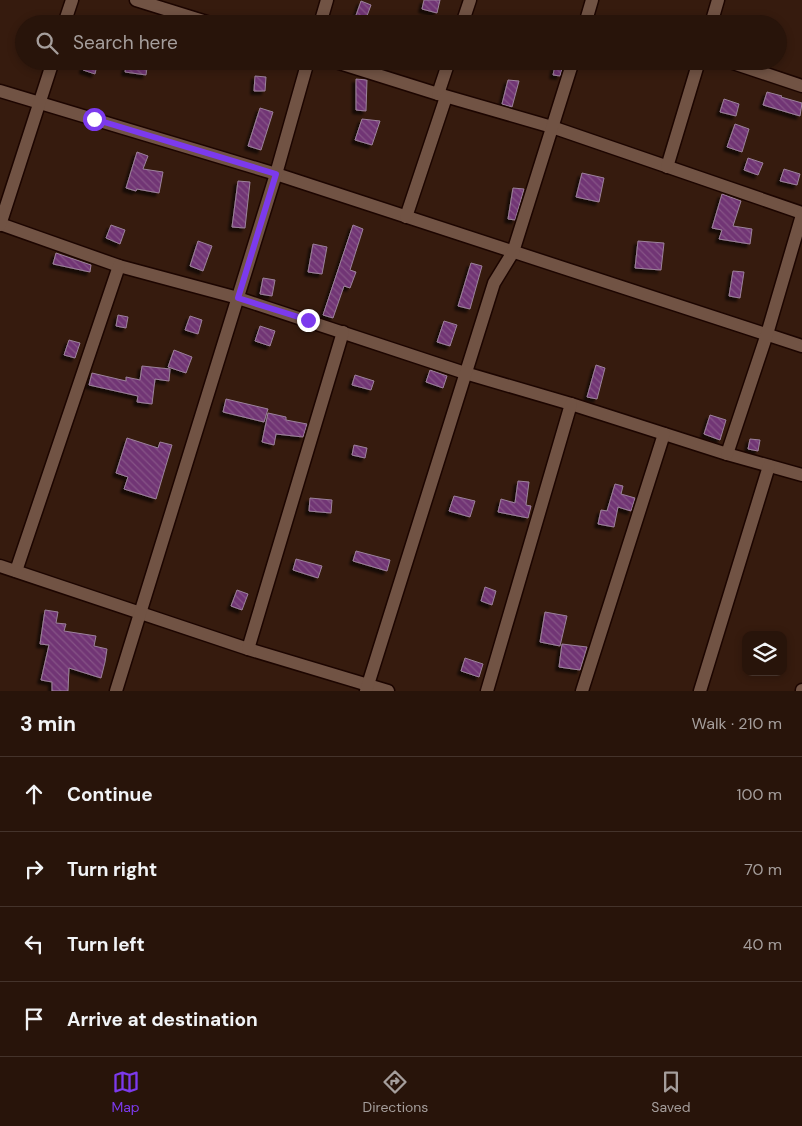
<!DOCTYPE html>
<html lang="en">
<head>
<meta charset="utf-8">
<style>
	:root { --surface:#28140a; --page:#301d13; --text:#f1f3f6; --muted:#a59e9c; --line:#44332b; --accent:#7c3aed }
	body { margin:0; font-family:"DM Sans",sans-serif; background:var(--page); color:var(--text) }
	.controls { position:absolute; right:15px; bottom:15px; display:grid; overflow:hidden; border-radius:10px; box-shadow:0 2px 8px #0003 }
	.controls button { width:45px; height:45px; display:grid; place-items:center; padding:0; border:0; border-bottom:1px solid var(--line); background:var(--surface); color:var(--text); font:25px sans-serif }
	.stop { position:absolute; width:15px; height:15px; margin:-11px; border:4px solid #7c3aed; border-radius:50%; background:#fff }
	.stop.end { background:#7c3aed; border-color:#fff; box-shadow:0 1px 5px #0008 }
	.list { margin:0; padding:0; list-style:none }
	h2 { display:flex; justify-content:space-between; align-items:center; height:65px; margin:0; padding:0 20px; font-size:21px }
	h2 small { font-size:16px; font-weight:400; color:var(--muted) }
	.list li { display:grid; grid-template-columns:32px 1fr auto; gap:15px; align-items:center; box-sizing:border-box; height:75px; padding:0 20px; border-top:1px solid var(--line) }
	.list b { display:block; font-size:19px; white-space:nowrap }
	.list em { font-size:16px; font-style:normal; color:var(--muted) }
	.icon { flex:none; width:28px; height:28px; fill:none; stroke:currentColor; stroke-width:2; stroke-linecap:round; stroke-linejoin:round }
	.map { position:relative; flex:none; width:802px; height:691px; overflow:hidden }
	.search { position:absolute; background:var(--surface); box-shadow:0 2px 8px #0003; left:15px; right:15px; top:15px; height:55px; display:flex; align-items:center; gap:12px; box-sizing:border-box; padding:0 18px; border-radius:28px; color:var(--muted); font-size:19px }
	.sheet { height:365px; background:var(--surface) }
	nav { display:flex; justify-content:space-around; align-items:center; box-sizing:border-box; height:70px; border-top:1px solid var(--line); background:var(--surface); font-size:14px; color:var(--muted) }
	nav a { display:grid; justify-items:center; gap:2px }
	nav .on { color:var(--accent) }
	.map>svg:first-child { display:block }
	.building { fill:url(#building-back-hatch); stroke:#9c829c; filter:url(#shadow) }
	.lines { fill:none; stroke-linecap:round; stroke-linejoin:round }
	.minor-casing { stroke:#1c0500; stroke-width:15 }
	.minor { stroke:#715344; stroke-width:12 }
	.route { stroke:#7c3aed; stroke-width:6 }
</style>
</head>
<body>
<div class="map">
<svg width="802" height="691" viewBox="0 0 802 691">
	<defs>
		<pattern id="building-back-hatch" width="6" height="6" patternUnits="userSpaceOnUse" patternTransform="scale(1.25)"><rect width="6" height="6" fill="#713674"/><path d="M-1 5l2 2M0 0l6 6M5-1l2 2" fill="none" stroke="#865387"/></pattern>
		<filter id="shadow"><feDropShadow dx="-3.5" dy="3.5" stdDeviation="1" flood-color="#0009"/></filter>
	</defs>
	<rect width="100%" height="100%" fill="#361b0e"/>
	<g class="building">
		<polygon points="424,0 440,0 437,13 422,9"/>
		<polygon points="361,1 371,5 364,24 353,24"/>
		<polygon points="85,61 98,61 95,74 83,70"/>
		<polygon points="127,61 148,61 146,75 125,72"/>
		<polygon points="556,61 564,61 560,76 553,75"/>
		<polygon points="255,76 266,77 265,91 254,91"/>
		<polygon points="356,79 367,80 366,111 356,110"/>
		<polygon points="508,80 519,81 512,107 502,104"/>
		<polygon points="767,92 782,96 781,97 802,103 800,116 763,105"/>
		<polygon points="724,99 739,104 736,116 720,112"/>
		<polygon points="260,108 273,112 261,150 248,146"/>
		<polygon points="362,119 380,121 372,145 355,140"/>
		<polygon points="735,124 749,129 742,152 727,147"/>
		<polygon points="137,152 148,156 143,169 163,172 159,193 137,189 136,191 126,188"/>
		<polygon points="748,158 763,163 758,175 744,170"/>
		<polygon points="784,169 800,174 797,185 780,181"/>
		<polygon points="582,173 604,178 599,202 576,197"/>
		<polygon points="238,181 250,182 245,228 232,227"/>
		<polygon points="513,188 524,189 515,220 508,219"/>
		<polygon points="722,194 741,201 733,226 752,229 750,244 719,239 722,230 712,228"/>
		<polygon points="111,225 125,230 120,244 106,238"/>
		<polygon points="353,225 363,229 350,270 356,272 350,288 344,286 333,318 323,315"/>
		<polygon points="198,241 212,246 203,271 190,266"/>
		<polygon points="638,241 664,243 661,270 635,268"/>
		<polygon points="313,244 327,247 322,274 308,272"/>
		<polygon points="56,253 91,265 90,272 53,264"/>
		<polygon points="471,263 482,266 470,309 458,306"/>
		<polygon points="733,271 744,272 740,298 729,296"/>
		<polygon points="263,278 275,280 272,296 260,294"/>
		<polygon points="118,315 128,317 126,328 116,326"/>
		<polygon points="190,316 202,320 198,334 185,330"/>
		<polygon points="444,321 457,325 450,346 437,342"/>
		<polygon points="260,326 275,331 270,346 255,341"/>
		<polygon points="69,340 80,343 75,358 64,355"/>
		<polygon points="174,350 192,357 186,373 168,367"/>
		<polygon points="596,365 605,368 597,399 587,397"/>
		<polygon points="142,366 170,369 169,381 155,379 152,404 137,402 138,396 89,385 92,373 126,381 126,377 140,380"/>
		<polygon points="430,370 447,376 443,388 426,382"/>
		<polygon points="355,375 374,381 371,390 352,385"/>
		<polygon points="226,399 268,409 264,422 223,412"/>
		<polygon points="268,413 286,417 286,420 307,424 303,437 276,434 274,445 262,442"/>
		<polygon points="710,415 726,420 720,440 704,434"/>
		<polygon points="127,438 158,448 160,442 172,445 156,499 124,489 128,477 116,473"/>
		<polygon points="750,439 760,440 758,451 748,449"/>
		<polygon points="354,445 367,448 365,458 352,455"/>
		<polygon points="518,481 529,482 526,505 531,506 528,518 498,512 501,499 515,503"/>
		<polygon points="615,484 623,486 621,494 635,498 631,511 618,507 614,527 598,524 601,510 607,511"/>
		<polygon points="454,496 475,501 470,517 449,511"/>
		<polygon points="310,498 332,500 331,513 309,511"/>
		<polygon points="356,551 390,560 387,571 353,561"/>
		<polygon points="296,559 322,566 318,578 293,570"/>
		<polygon points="485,587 496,591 492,605 481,601"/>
		<polygon points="237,590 248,594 242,610 231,606"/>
		<polygon points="45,610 58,612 56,623 66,624 64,631 96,636 94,646 107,649 105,662 101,678 69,668 68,691 52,691 52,682 41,680 49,645 40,644"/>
		<polygon points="545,612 567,616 560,646 540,642"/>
		<polygon points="562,644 587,647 580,670 559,667"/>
		<polygon points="465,658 483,664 479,677 461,671"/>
	</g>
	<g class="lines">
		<g class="minor-casing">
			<g id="minor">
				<polyline points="136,0 213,24"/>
				<polyline points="64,24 72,0"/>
				<polyline points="320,24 327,0"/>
				<polyline points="462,24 470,0"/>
				<polyline points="585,24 592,0"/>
				<polyline points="711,24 718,0"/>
				<polyline points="333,61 438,94 552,127 802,213"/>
				<polyline points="727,61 802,86"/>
				<polyline points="0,91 276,174 802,346"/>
				<polyline points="438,94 449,61"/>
				<polyline points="667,167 699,61"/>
				<polyline points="406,217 446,97"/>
				<polyline points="0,224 119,266 238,298 465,373 571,404 727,454 802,475"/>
				<polyline points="0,225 53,61"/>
				<polyline points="727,454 767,334 802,215"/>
				<polyline points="0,566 248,649 388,691"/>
				<polyline points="16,571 119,266"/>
				<polyline points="248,649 343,332"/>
				<polyline points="116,691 276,174 308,61"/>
				<polyline points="366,691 494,283 513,252 573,61"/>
				<polyline points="487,691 571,404"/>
				<polyline points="582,691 664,434"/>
				<polyline points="700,691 769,466"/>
				<polyline points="802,691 802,690"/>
			</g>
		</g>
		<use href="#minor" class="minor"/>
	</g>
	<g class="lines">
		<polyline class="route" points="94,119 276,174 238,298 308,320"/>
	</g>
</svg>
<div class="controls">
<button><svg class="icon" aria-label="layers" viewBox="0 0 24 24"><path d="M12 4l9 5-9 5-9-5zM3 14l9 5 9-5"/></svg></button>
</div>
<div class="stop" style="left:94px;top:119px"></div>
<div class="stop end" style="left:308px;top:320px"></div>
<div class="search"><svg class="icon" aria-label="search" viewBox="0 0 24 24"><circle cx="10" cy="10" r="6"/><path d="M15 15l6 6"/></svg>Search here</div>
</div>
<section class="sheet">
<h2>3 min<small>Walk · 210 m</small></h2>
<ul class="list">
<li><svg class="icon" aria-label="ahead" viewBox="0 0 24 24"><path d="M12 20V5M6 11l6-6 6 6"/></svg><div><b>Continue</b></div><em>100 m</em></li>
<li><svg class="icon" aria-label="right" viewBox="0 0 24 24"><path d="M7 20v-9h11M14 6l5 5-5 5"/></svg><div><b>Turn right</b></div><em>70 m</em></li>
<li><svg class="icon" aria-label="left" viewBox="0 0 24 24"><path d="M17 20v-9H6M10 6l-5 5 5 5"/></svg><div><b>Turn left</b></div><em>40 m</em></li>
<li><svg class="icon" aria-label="arrive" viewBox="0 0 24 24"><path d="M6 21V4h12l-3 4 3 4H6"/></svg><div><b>Arrive at destination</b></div></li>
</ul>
</section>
<nav>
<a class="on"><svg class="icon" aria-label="map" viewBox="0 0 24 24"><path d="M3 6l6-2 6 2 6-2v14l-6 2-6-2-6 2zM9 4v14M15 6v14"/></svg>Map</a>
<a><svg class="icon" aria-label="directions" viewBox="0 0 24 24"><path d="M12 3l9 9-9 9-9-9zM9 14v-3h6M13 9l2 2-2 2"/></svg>Directions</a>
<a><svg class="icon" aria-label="saved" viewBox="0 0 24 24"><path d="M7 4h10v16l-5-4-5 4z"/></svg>Saved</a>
</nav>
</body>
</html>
